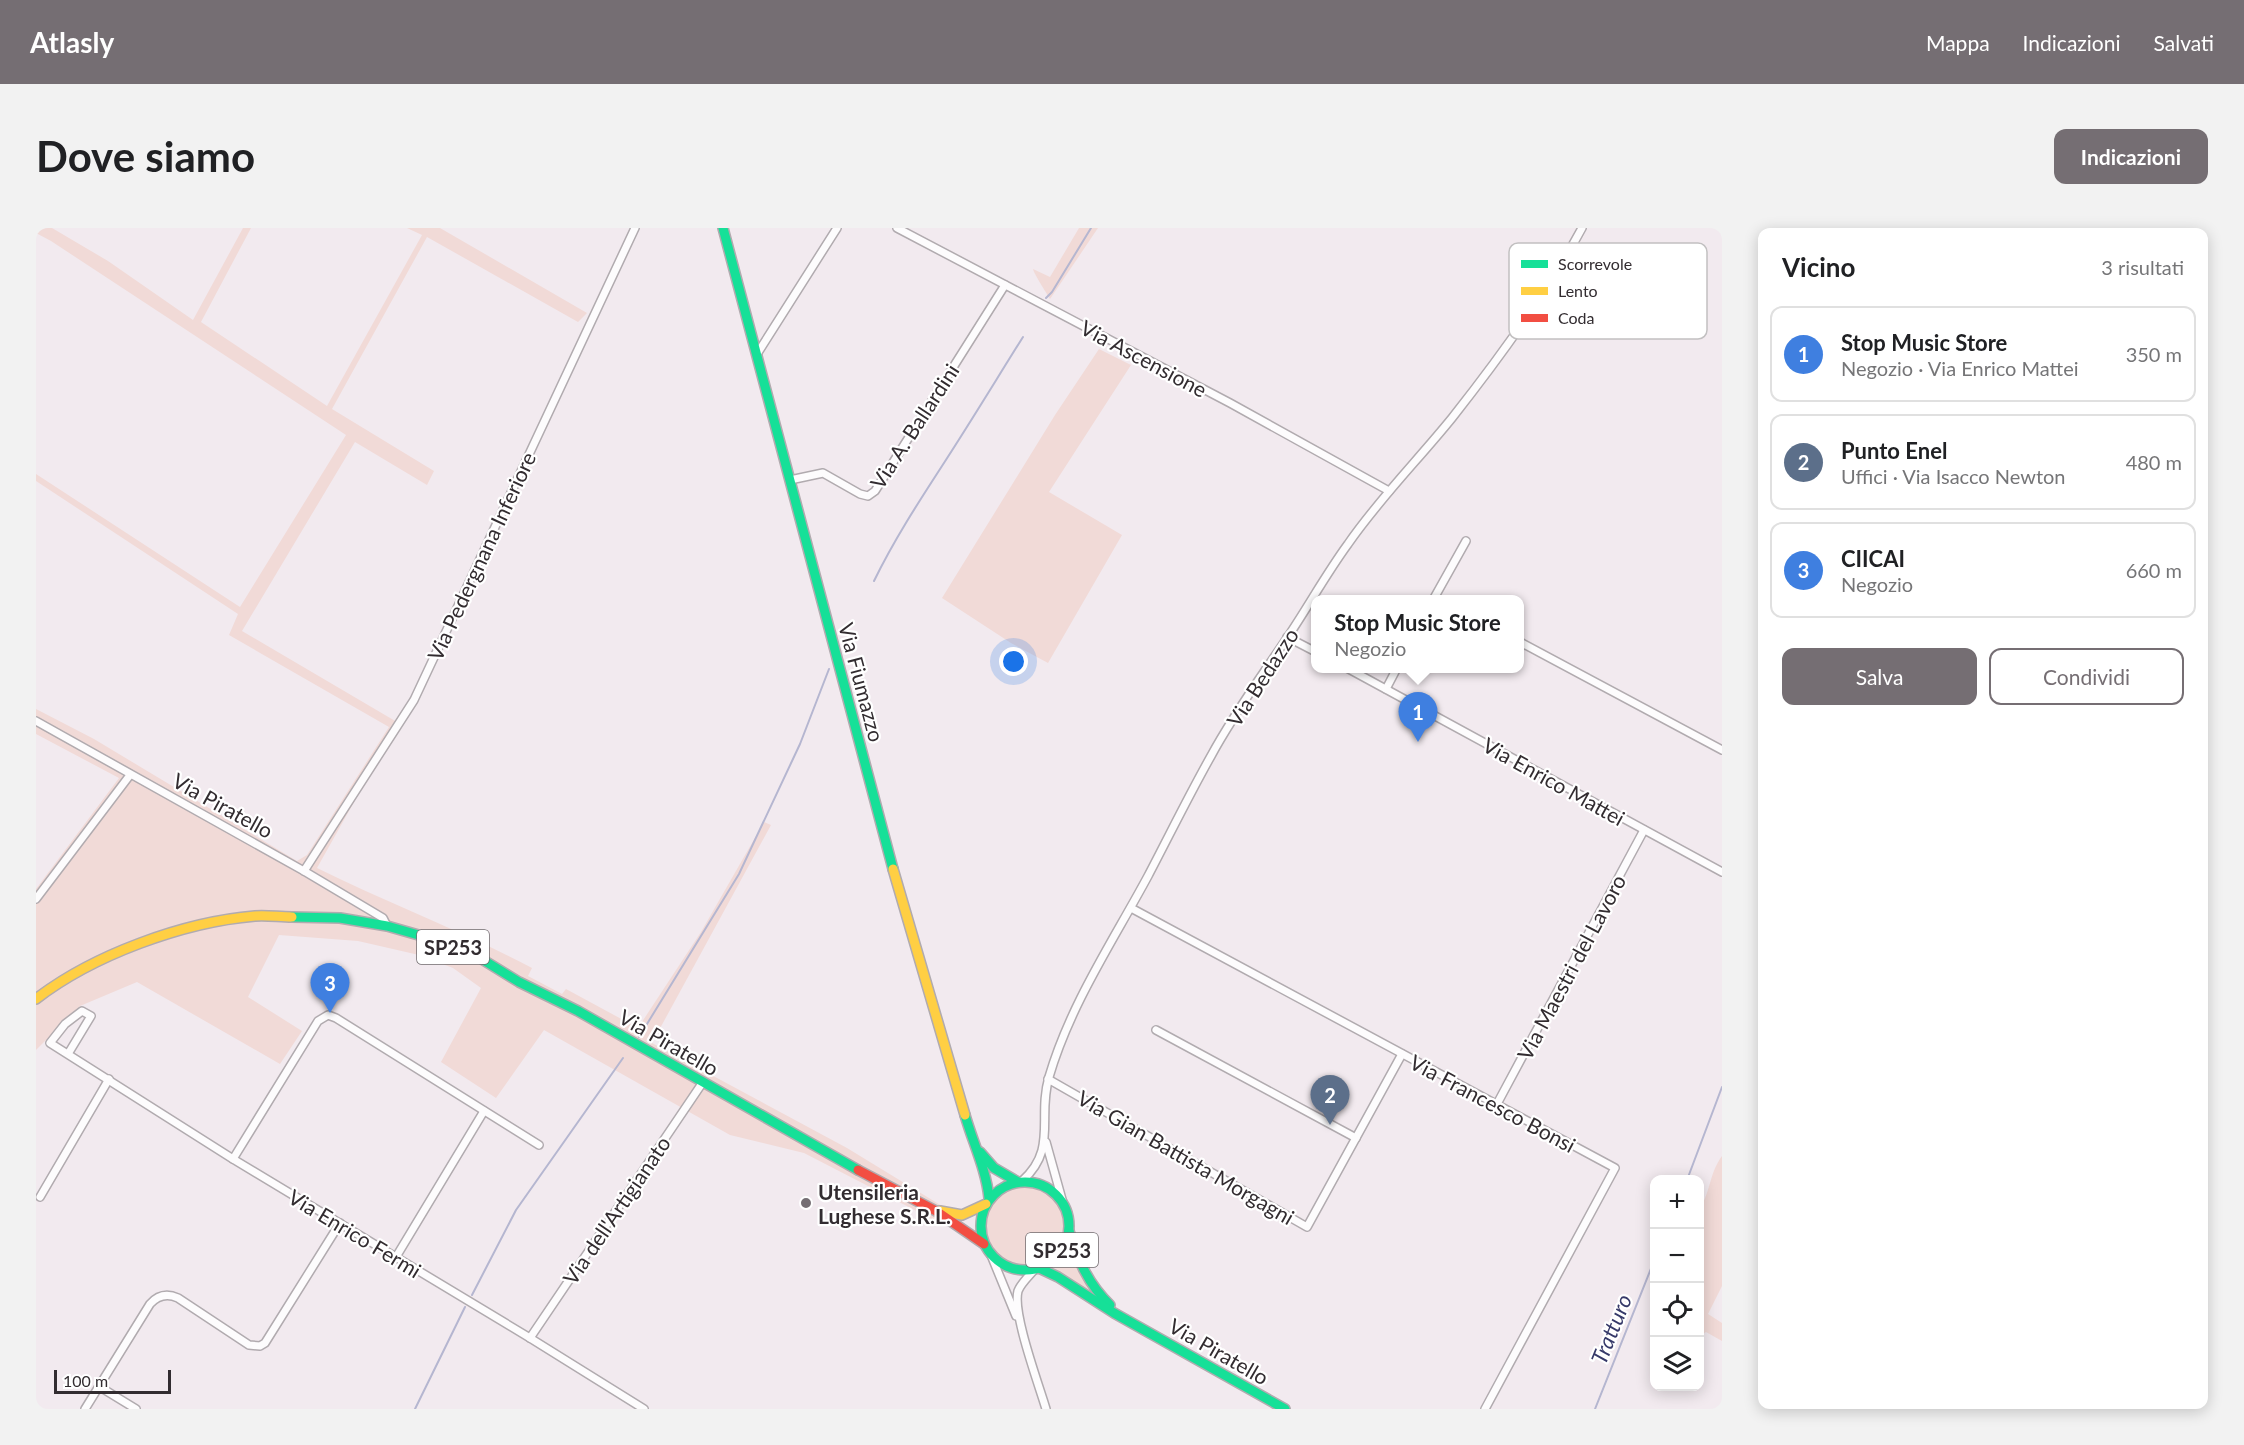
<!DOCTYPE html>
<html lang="it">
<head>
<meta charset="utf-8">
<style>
	:root { --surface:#fff; --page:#f2f2f2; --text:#202124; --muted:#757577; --line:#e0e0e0; --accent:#756e73 }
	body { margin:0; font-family:Lato,sans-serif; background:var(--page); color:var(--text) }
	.controls { position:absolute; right:18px; bottom:18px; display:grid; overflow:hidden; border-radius:12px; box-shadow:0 3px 15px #0003 }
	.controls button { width:54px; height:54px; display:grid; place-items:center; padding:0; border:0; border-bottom:2px solid var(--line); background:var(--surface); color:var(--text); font:30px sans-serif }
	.scale { position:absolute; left:18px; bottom:15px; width:117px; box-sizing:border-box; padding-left:6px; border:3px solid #322c30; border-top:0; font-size:16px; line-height:21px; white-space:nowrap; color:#322c30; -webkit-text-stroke:4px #fff; paint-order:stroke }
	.you { position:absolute; left:978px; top:434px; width:21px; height:21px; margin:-15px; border:4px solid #fff; border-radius:50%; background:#1a73e8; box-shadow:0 0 0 9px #1a73e833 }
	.badge { display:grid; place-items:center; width:39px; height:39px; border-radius:50%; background:var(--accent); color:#fff; font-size:20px; font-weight:700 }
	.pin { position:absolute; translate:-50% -50px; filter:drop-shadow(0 2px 3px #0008) }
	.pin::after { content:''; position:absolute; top:32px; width:21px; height:18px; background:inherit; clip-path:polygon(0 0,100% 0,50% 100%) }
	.popup { position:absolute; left:1275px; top:367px; width:213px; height:78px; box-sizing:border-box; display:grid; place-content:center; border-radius:12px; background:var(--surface); filter:drop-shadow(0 2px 4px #0005); font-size:20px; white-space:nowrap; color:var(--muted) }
	.popup b { font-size:22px; color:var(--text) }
	.popup::after { content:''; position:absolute; left:50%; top:100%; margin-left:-12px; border:12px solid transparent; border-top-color:var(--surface) }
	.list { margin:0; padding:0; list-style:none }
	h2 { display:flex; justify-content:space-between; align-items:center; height:78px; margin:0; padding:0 24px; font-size:26px }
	h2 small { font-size:20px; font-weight:400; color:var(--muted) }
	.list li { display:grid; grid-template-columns:39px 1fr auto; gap:18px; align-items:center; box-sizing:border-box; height:96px; margin:0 12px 12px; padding:0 12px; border:2px solid var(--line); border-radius:12px }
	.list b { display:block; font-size:22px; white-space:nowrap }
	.list p { margin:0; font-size:20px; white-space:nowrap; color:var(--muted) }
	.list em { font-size:20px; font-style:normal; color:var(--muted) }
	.actions { display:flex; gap:12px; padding:18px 24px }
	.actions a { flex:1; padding:14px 0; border:2px solid var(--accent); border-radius:12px; text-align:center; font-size:21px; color:var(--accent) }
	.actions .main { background:var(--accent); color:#fff }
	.icon { flex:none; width:33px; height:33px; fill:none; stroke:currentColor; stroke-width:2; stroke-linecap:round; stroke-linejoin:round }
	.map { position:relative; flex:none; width:1686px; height:1181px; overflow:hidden; border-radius:12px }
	header { display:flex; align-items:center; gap:36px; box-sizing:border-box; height:84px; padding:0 30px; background:var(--accent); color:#fff }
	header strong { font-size:28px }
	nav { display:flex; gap:33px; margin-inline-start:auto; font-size:21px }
	.intro { display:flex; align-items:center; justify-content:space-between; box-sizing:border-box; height:144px; padding:0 36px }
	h1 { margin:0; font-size:42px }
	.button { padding:15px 27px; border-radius:12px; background:var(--accent); color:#fff; font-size:21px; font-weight:700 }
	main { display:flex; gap:36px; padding:0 36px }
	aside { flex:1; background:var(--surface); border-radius:12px; box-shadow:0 3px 15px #0003 }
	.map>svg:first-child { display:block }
	.green { fill:#f1dad7 }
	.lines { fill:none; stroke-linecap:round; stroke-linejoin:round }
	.stream { stroke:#b5b6d0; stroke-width:2 }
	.street-casing { stroke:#b1abaf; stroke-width:10 }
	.fast-casing { stroke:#b1abaf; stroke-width:12 }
	.slow-casing { stroke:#b1abaf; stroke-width:12 }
	.jam-casing { stroke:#b1abaf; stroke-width:12 }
	.street { stroke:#fdfcfd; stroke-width:7 }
	.fast { stroke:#16e098; stroke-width:9 }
	.slow { stroke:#ffcf43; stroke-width:9 }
	.jam { stroke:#f24e42; stroke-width:9 }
	.poi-dot { fill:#756e73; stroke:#fff; stroke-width:2 }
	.labels { text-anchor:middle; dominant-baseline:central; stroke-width:4.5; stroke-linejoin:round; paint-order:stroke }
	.shield { fill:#fff; stroke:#706b6e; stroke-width:1.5 }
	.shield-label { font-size:20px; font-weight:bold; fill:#322c30 }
	.street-label { font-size:21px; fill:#322c30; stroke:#fff }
	.poi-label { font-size:21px; font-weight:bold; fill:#322c30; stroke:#fff; text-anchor:start }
	.water-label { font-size:22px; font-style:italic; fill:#363969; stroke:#fff }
	.key { fill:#fff; stroke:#c2c0c1; stroke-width:1.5 }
	.key-label { font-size:16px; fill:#322c30 }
</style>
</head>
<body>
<header>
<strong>Atlasly</strong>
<nav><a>Mappa</a><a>Indicazioni</a><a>Salvati</a></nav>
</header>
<div class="intro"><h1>Dove siamo</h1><a class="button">Indicazioni</a></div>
<main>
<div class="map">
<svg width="1686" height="1181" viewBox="0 0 1686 1181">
	<rect width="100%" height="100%" fill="#f2eaef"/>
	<g class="green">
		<path d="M 0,0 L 16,0 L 72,33 L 157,92 L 207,0 L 215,0 L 165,94 L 291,178 L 386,7 L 371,0 L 404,0 L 551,85 L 542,94 L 391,9 L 296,181 L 398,243 L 391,257 L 319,214 L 206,403 L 366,497 L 327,558 L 281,640 C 352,675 426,703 496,740 L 492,748 L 526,766 L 530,761 L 602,800 L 665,704 L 728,594 L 735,597 L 616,815 L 811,920 L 906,978 L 900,993 L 768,925 L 694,907 L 508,802 L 460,870 L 405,834 L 445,760 L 417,740 L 383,727 L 322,713 L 243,707 L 212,769 L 266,803 L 244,836 L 101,754 L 44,778 L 0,822 L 0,661 L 83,550 L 0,506 L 0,481 L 58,511 L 261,633 L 271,627 L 353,499 L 193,407 L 202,386 L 0,253 L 0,246 L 204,379 L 310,207 L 15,13 L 0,5 Z"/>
		<path d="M 1043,0 L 1062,0 L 1014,71 C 1010,64 998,46 997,41 L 1014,49 Z"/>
		<polygon points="1063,121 1095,137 1013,264 1086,307 1012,435 975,415 906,370 1019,187"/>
		<path d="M 1686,928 L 1686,1058 L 1672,1086 L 1686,1095 L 1686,1113 L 1670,1104 L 1664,1108 L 1664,980 C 1675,963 1673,946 1686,928 Z"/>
		<circle cx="989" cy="998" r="39"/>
		<polygon points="1035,1020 1056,1065 1016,1041 1029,1030"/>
	</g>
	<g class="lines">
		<g class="stream">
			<polyline points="1010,70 1016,64 1055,0"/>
			<path d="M 838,353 C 858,312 882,275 906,238 C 934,195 960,152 987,109"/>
			<polyline points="603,809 703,646 764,516 793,441"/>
			<polyline points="1651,952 1686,859"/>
			<polyline points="436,1067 480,982 587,830"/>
			<polyline points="379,1181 429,1079"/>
			<polyline points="1559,1181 1618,1033"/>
		</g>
		<g class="street-casing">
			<g id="street">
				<polyline points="861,0 1194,175 1353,263"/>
				<polyline points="721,126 801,0"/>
				<polyline points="754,252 787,245 824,266 832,268 839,263 969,57"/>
				<polyline points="1397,372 1430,313"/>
				<polyline points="1251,409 1280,424"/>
				<polyline points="1484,414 1686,522"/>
				<polyline points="1311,440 1686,644"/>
				<polyline points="1350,461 1361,440"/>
				<polyline points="0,493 268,643 347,690 351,698"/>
				<polyline points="268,643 378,472 599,0"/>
				<polyline points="0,671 94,547"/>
				<polyline points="1095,680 1579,940 1449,1181"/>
				<polyline points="1120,802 1320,910"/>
				<polyline points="32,826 55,788 46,783 29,796 14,815 197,931 494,1110 608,1181"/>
				<polyline points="1012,851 1271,999 1366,826"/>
				<polyline points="1461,876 1608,602"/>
				<polyline points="1010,914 1027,975"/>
				<polyline points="197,931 282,793 292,787 300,790 503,917"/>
				<path d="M 986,953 C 1022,921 1001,890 1013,849 C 1034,777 1077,713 1112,648 C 1133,608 1153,567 1175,528 C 1197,487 1225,449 1251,410 C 1272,379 1290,346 1312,316 C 1343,271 1382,232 1416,190 C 1461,133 1512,63 1546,0"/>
				<polyline points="4,969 73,851"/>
				<polyline points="955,1027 980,1088"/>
				<polyline points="360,1029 448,883"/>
				<path d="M 999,1041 C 993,1048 985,1055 982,1063 C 976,1085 1003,1157 1010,1181"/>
				<polyline points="494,1110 667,854"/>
				<polyline points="64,1159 100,1181"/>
				<path d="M 49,1181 L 114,1076 C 122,1067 131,1065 142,1070 L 213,1117 L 224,1118 L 229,1115 L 304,995"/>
			</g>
		</g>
		<g class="fast-casing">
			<g id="fast">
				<polyline points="687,0 857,641"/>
				<polyline points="256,689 304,690 351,698 393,710 444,730 483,754 542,783 822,942"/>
				<path d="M 929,887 C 937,915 950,941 953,970"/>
				<polyline points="944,924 958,940 982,954"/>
				<circle cx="989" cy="998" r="44"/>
				<path d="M 1033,1003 C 1042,1032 1052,1056 1074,1077"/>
				<polyline points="1003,1040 1022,1049 1078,1085 1249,1181"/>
			</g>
		</g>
		<g class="slow-casing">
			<g id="slow">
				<polyline points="857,641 929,887"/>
				<path d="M 0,771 C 57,727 147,694 219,688 C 231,687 243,689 256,689"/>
				<polyline points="904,983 926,987 950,976"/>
			</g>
		</g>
		<g class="jam-casing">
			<polyline id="jam" points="822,942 900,983 948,1016"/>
		</g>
		<use href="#street" class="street"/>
		<use href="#fast" class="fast"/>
		<use href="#slow" class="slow"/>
		<use href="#jam" class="jam"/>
	</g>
	<circle class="poi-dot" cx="770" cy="975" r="6"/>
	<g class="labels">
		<g class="shield">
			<rect x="381" y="702" width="72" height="34" rx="4.5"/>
			<rect x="990" y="1005" width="72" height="34" rx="4.5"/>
		</g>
		<g class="shield-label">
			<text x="417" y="719">SP253</text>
			<text x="1026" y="1022">SP253</text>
		</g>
		<g class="street-label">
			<text transform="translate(1108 130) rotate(28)">Via Ascensione</text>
			<text transform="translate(878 198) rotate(-57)">Via A. Ballardini</text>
			<text transform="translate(445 328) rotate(-65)">Via Pedergnana Inferiore</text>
			<text transform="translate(1226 449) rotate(-57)">Via Bedazzo</text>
			<text transform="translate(826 454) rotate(75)">Via Fiumazzo</text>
			<text transform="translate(1518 553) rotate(29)">Via Enrico Mattei</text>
			<text transform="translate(187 577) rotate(29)">Via Piratello</text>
			<text transform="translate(1535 739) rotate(-62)">Via Maestri del Lavoro</text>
			<text transform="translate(633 814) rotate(30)">Via Piratello</text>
			<text transform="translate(1457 875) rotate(28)">Via Francesco Bonsi</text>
			<text transform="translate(1150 929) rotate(30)">Via Gian Battista Morgagni</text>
			<text transform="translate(580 982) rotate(-56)">Via dell'Artigianato</text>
			<text transform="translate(319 1005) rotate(31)">Via Enrico Fermi</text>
			<text transform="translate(1183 1123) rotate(30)">Via Piratello</text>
		</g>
		<g class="poi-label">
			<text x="782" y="963">Utensileria<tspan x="782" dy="24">Lughese S.R.L.</tspan></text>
		</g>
		<g class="water-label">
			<text transform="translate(1575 1101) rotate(-68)">Tratturo</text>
		</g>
	</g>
	<rect x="1473" y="15" width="198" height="96" rx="9" class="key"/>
	<rect x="1485" y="32" width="27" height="8" fill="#16e098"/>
	<rect x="1485" y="59" width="27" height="8" fill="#ffcf43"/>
	<rect x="1485" y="86" width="27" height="8" fill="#f24e42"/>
	<g class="key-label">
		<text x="1522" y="42">Scorrevole</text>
		<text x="1522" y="69">Lento</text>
		<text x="1522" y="96">Coda</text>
	</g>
</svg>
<div class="controls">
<button>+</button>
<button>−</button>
<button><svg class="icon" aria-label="locate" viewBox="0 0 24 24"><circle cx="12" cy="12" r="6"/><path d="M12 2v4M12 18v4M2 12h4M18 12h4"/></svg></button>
<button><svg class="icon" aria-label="layers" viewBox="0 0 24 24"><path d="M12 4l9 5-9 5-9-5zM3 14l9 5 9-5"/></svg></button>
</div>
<div class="scale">100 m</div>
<div class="you"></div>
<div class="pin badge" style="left:1382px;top:514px;background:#3f7fe0">1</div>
<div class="popup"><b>Stop Music Store</b>Negozio</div>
<div class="pin badge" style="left:1294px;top:897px;background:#5c6f8a">2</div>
<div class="pin badge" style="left:294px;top:785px;background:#3f7fe0">3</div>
</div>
<aside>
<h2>Vicino<small>3 risultati</small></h2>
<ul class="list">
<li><span class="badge" style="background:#3f7fe0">1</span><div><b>Stop Music Store</b><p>Negozio · Via Enrico Mattei</p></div><em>350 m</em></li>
<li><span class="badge" style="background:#5c6f8a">2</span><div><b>Punto Enel</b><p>Uffici · Via Isacco Newton</p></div><em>480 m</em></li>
<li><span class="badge" style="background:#3f7fe0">3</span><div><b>CIICAI</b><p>Negozio</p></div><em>660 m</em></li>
</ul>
<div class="actions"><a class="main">Salva</a><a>Condividi</a></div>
</aside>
</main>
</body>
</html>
